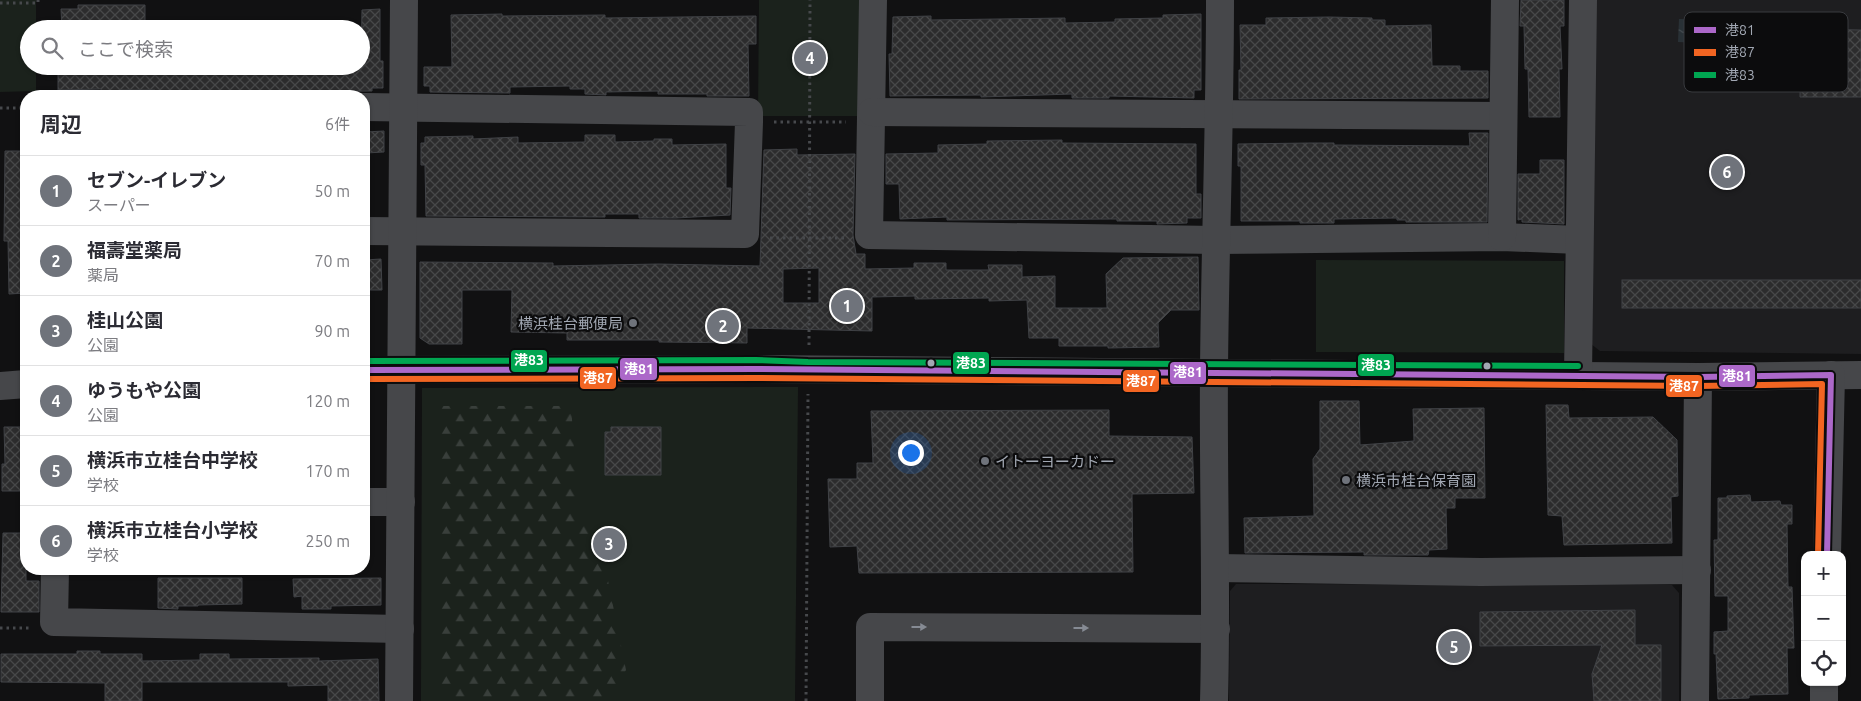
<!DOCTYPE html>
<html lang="ja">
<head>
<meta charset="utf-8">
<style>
	:root { --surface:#fff; --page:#f7f7f7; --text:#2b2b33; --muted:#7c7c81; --line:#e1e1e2; --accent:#6f737b }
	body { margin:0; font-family:Ubuntu,"Noto Sans JP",sans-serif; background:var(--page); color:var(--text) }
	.controls { position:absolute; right:15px; bottom:15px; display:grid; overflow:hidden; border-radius:10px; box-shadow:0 1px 4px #0004 }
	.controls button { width:45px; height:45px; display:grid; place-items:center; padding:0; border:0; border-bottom:1px solid var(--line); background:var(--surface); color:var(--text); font:25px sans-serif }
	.you { position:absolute; left:910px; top:452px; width:18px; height:18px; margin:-12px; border:4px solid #fff; border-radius:50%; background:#1a73e8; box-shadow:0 0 0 8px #1a73e833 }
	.badge { display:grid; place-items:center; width:32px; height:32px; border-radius:50%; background:var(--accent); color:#fff; font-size:16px; font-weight:700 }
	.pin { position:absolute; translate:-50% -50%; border:2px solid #fff; box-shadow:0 1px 5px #0006 }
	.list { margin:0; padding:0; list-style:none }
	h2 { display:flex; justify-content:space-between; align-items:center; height:65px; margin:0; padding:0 20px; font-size:21px }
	h2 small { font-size:16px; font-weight:400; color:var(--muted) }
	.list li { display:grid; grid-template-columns:32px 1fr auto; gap:15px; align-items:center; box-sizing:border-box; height:70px; padding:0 20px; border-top:1px solid var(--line) }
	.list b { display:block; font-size:19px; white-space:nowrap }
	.list p { margin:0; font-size:16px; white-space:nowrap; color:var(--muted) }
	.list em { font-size:16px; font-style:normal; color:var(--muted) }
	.icon { flex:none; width:28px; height:28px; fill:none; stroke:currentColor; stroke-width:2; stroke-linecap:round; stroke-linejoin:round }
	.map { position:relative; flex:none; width:1861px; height:701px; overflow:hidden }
	.search { position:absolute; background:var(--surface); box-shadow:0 1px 4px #0004; left:20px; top:20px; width:350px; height:55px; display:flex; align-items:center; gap:12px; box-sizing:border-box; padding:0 18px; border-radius:28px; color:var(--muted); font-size:19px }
	.panel { position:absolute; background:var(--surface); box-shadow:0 1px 4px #0004; left:20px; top:90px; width:350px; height:485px; border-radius:20px }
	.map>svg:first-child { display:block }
	.built { fill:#1e1e20 }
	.green { fill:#1b221c }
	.forest { fill:url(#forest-firs) }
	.water { fill:url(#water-ripples) }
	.building { fill:url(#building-cross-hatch); stroke:#404246; fill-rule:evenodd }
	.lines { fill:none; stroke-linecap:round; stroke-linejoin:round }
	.path { stroke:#47494c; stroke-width:3; stroke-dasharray:2.5 4; stroke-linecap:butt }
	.minor { stroke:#46474a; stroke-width:28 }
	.bus-1-casing { stroke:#0c0c0d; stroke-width:10 }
	.bus-2-casing { stroke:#0c0c0d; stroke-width:10 }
	.bus-3-casing { stroke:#0c0c0d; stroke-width:10 }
	.bus-1 { stroke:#ac68c9; stroke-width:6 }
	.bus-2 { stroke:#f26522; stroke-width:6 }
	.bus-3 { stroke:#00a651; stroke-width:6 }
	.oneway { fill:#868b94 }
	.poi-dot { fill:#6f737b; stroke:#0c0c0d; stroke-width:2 }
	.bus-dot { fill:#a2a8b3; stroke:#0c0c0d; stroke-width:2 }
	.labels { text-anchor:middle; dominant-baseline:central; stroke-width:4.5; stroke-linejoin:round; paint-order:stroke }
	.poi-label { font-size:15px; fill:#a2a8b3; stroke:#0c0c0d; text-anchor:start }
	.key { fill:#0c0c0d; stroke:#393b3f; stroke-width:1 }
	.key-label { font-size:14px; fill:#a2a8b3 }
	.line-badge { stroke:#0c0c0d; stroke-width:2 }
	.badge-label { font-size:14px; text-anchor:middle; font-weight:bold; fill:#fff }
</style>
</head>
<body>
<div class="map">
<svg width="1861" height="701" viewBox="0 0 1861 701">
	<defs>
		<pattern id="forest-firs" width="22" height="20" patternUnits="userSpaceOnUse" patternTransform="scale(1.25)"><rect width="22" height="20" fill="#1b221c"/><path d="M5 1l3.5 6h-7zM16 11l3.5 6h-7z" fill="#393f3b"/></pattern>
		<pattern id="water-ripples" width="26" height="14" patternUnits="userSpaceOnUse" patternTransform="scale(1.25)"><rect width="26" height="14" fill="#293136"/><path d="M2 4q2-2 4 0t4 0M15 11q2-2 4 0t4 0" fill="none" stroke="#454c51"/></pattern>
		<pattern id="building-cross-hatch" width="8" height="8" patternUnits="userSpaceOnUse" patternTransform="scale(1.25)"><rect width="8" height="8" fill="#2c2c2d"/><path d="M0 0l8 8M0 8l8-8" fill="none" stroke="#474849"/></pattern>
	</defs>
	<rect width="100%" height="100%" fill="#111112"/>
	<g class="built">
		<polygon points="1594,0 1861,0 1861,354 1600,351 1591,344"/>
		<polygon points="1236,584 1672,585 1679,593 1679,701 1229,701 1230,591"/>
	</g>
	<g class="green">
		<polygon points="0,0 36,0 36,29 29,29 29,66 36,66 36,91 0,92"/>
		<polygon points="759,0 862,0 860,116 758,116"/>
		<polygon points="1316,260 1564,261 1564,353 1316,352"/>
		<polygon points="798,387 795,701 421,701 422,388"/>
	</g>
	<polygon class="forest" points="437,406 571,406 579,515 600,541 626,670 607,701 439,701"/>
	<polygon class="water" points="1679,19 1762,21 1761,45 1678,42"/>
	<g class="building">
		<polygon points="1521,0 1564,0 1564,26 1560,26 1562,69 1559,69 1560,117 1529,117 1528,69 1525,69 1524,26 1520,26"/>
		<polygon points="78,5 145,5 145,29 62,29 61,9 78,9"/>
		<polygon points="380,9 380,61 383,61 383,88 372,88 372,91 155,93 155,90 120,90 120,93 101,93 101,89 58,90 58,66 361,66 362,10"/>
		<polygon points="502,14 502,16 605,15 605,18 756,16 756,44 748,44 749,96 707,96 707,94 658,94 658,91 606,92 606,95 585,94 585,89 570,89 570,86 510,87 510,93 430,92 430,86 424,86 424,67 452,67 451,15"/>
		<polygon points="1201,14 1201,90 1194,90 1194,98 1109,96 1109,98 1072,98 1072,94 981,97 981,95 890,96 889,54 892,54 893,17 931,16 931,20 1065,18 1065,23 1115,22 1115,19 1163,18 1163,15"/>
		<polygon points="1329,17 1372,18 1372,20 1385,20 1385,26 1431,25 1432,66 1460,66 1460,71 1488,71 1488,98 1239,99 1239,70 1241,70 1240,25 1266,25 1266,18"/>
		<polygon points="1801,29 1861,30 1861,97 1800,97"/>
		<polygon points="384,131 384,152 366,153 365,132"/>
		<polygon points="1469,133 1488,133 1487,222 1406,222 1406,220 1397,220 1397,218 1334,219 1334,223 1300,223 1300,221 1241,221 1241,166 1238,166 1238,144 1309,143 1334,143 1334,145 1470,146"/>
		<polygon points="585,135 615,135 615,142 654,141 654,139 672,139 672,145 726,144 726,188 731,188 730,215 676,218 639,218 639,214 605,214 605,217 426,216 425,165 421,165 421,143 425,143 425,137 473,136 473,139 518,137 518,143 585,142"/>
		<polygon points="1062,140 1062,143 1196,144 1196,194 1201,194 1201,218 1187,218 1187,223 1157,224 1157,221 1117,221 1117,219 947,220 947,217 900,219 899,184 886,184 886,154 938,153 938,145 987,144 987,141"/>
		<path d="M 797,149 L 797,155 L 855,154 L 853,235 L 856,254 L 865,254 L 865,269 L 914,268 L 914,263 L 946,263 L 946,270 L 989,270 L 988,265 L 1022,265 L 1022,277 L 1055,276 L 1055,308 L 1107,308 L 1106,274 L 1123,258 L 1198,257 L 1199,310 L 1171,310 L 1158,323 L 1159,347 L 1108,348 L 1108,346 L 1059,346 L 1059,338 L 1029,338 L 1027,300 L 989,301 L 989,298 L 915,299 L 915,296 L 872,297 L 872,331 L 747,328 L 747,343 L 659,342 L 659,340 L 567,340 L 567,333 L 511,332 L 512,290 L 462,290 L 462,344 L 429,344 L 420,338 L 420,262 L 553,263 L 553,266 L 658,264 L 760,266 L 764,150 ZM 819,268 L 819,303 L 783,303 L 783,269 Z"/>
		<polygon points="5,151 26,151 26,293 9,294 8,241 4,241"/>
		<polygon points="1540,160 1564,160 1564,224 1522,222 1522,219 1518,220 1518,174 1540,174"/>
		<polygon points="381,259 382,290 364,290 364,260"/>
		<rect x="1622" y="280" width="239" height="28"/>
		<polygon points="1320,401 1359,401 1360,445 1414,441 1413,409 1484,408 1485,498 1455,498 1455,508 1446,508 1447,549 1429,550 1428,555 1364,555 1364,552 1245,553 1244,518 1314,516 1313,459 1320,449"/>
		<polygon points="1546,405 1568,405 1569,418 1653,417 1677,440 1678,496 1671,497 1672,543 1564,545 1562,516 1548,515"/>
		<polygon points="1109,410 1109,436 1192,437 1194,493 1132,494 1133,572 859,573 857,546 830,547 828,479 857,479 857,463 873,463 871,411"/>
		<polygon points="4,427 26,427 26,491 2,491 2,464 5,464"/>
		<polygon points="611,427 661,427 661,475 605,475 605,432 611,432"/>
		<polygon points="1750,495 1751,502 1780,501 1781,505 1792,505 1792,524 1787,524 1788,587 1792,587 1794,648 1787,648 1788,694 1749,695 1749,698 1718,699 1716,654 1714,654 1714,632 1728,631 1728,596 1715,596 1714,540 1718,540 1718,498 1727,498 1727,496"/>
		<polygon points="3,533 26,533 26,581 39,581 39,612 1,612"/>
		<polygon points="158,578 242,578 242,604 198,605 198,606 178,606 178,609 158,608"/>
		<polygon points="379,578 381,578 381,605 331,606 331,609 302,609 302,596 294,597 293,579"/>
		<polygon points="1635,610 1635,645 1661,645 1661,701 1594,701 1592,674 1602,645 1480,646 1480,612"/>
		<polygon points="77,651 100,651 100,654 142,654 142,661 200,660 200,654 229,654 229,659 319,658 319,661 378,659 379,701 328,701 328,685 288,686 288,682 142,682 142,701 105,701 105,683 1,682 1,654 77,654"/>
	</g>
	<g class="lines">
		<g class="path">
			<polyline points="0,3 38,3 38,0"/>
			<polyline points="0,108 26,108"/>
			<polyline points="774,122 846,122"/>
			<polyline points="770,238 846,238"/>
			<polyline points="809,345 810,0"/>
			<polyline points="0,628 30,628"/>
			<polyline points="806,701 808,394"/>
		</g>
		<g class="minor">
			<polyline points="873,0 869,235 1216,240 1502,237 1579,240"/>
			<polyline points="364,107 749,112 749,122 745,234 364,231"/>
			<polyline points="872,112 1503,116"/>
			<polyline points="1502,237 1505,0"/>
			<polyline points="364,370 756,369 1698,377 1861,375"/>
			<polyline points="1578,375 1583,0"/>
			<polyline points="0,386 26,384"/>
			<polyline points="364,502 401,502"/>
			<polyline points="1827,555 1831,375"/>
			<polyline points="1215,568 1481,572 1697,570"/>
			<polyline points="55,569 54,622 400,629"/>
			<polyline points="399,701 404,0"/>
			<polyline points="870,701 870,627 1216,629"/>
			<path d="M 1214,701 C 1217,591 1213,481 1214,371 C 1215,247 1220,124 1220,0"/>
			<polyline points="1695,701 1698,377"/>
			<polyline points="1824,701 1824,682"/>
		</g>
		<g class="bus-1-casing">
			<polyline id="bus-1" points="364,370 756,369 1698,377 1831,375 1827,555"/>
		</g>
		<g class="bus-2-casing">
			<polyline id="bus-2" points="364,379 756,378 1698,386 1822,384 1818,555"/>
		</g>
		<g class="bus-3-casing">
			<polyline id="bus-3" points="364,361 756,360 808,362 1578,366"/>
		</g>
		<use href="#bus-1" class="bus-1"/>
		<use href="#bus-2" class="bus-2"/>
		<use href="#bus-3" class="bus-3"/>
	</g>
	<defs><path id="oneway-solid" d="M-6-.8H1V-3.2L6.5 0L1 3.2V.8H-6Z" transform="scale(1.25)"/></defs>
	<g class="oneway">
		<use href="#oneway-solid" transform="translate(919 627)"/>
		<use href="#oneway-solid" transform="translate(1081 628)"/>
	</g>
	<g class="poi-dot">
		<circle cx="633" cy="323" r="5"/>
		<circle cx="985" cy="461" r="5"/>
		<circle cx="1346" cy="480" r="5"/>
	</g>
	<g class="bus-dot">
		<circle cx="931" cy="363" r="4.5"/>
		<circle cx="1487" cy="366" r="4.5"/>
	</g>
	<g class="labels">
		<g class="poi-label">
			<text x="623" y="323" text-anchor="end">横浜桂台郵便局</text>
			<text x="995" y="461">イトーヨーカドー</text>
			<text x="1356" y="480">横浜市桂台保育園</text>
		</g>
	</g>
	<rect x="1684" y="12" width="164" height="80" rx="8" class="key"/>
	<rect x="1694" y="27" width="22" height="6" fill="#ac68c9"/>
	<rect x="1694" y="49" width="22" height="7" fill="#f26522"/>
	<rect x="1694" y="72" width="22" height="6" fill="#00a651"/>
	<g class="key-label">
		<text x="1725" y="35">港81</text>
		<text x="1725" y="57">港87</text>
		<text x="1725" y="80">港83</text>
	</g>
	<g class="line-badge">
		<rect x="510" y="349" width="38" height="24" rx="5" fill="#00a651"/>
		<rect x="952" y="351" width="38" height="24" rx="5" fill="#00a651"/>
		<rect x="1357" y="353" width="38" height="24" rx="5" fill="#00a651"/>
		<rect x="619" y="357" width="39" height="24" rx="5" fill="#ac68c9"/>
		<rect x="1169" y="361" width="38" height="24" rx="5" fill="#ac68c9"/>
		<rect x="1718" y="364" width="38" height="24" rx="5" fill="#ac68c9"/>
		<rect x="579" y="366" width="38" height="24" rx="5" fill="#f26522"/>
		<rect x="1122" y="369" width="38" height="24" rx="5" fill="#f26522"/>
		<rect x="1665" y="374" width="38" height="24" rx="5" fill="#f26522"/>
	</g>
	<g class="badge-label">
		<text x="529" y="365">港83</text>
		<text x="971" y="368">港83</text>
		<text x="1376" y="370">港83</text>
		<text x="639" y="374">港81</text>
		<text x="1188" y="377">港81</text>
		<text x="1737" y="381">港81</text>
		<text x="598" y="383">港87</text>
		<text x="1141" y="386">港87</text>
		<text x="1684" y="391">港87</text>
	</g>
</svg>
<div class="controls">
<button>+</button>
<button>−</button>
<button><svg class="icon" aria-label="locate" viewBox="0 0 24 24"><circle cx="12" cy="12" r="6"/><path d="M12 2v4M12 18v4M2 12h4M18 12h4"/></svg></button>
</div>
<div class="you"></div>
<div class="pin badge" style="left:847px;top:306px">1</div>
<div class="pin badge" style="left:723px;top:326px">2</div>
<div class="pin badge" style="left:609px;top:544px">3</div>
<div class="pin badge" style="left:810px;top:58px">4</div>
<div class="pin badge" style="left:1454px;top:647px">5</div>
<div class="pin badge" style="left:1727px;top:172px">6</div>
<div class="search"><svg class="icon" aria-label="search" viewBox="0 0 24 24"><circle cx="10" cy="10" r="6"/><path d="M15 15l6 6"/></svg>ここで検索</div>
<section class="panel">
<h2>周辺<small>6件</small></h2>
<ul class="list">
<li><span class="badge">1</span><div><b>セブン-イレブン</b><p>スーパー</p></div><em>50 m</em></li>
<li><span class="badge">2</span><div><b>福壽堂薬局</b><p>薬局</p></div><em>70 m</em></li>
<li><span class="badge">3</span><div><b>桂山公園</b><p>公園</p></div><em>90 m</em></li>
<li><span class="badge">4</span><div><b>ゆうもや公園</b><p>公園</p></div><em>120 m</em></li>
<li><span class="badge">5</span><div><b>横浜市立桂台中学校</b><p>学校</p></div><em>170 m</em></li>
<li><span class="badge">6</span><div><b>横浜市立桂台小学校</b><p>学校</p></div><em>250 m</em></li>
</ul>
</section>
</div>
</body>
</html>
